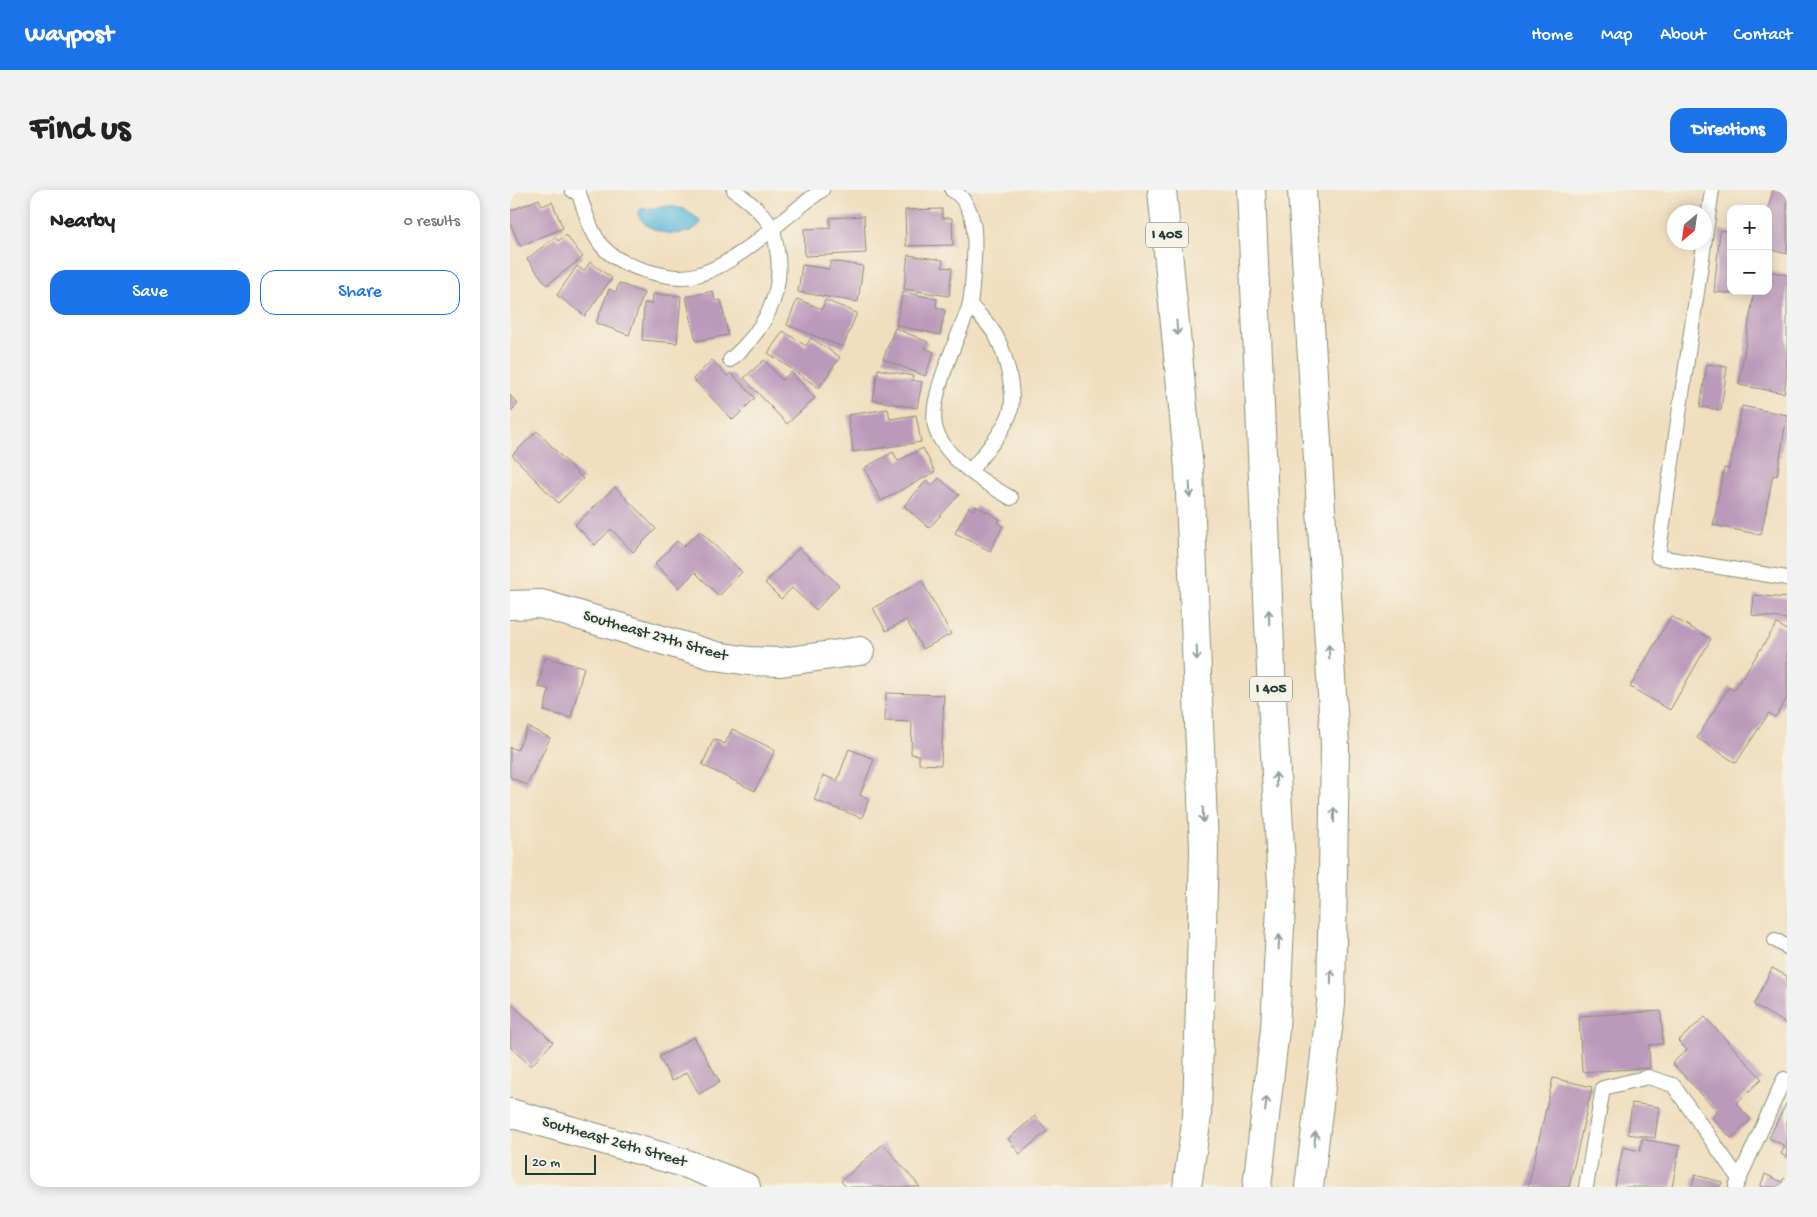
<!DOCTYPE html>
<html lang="en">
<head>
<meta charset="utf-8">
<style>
	:root { --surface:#fff; --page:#f2f2f2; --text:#222; --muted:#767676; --line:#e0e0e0; --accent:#1a73e8 }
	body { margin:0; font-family:"Gochi Hand",sans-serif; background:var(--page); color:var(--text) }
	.controls { position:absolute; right:15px; top:15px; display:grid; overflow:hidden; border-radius:10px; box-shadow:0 2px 12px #0003 }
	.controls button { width:45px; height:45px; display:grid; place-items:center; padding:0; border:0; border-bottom:1px solid var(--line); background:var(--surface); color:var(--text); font:25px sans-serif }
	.compass { position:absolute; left:1157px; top:15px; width:45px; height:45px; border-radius:50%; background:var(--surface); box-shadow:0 2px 12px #0003; rotate:209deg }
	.scale { position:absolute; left:15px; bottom:12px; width:71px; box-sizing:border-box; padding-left:5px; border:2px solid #1f3d34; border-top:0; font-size:14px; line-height:18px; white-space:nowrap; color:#1f3d34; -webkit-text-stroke:4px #f7f3e8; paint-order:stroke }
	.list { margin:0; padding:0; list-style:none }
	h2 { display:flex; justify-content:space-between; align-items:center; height:65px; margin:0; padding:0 20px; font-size:21px }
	h2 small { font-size:16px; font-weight:400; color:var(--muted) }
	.actions { display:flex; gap:10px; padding:15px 20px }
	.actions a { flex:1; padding:11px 0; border:1px solid var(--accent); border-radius:15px; text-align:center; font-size:18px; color:var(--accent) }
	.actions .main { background:var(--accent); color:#fff }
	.map { position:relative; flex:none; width:1277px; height:997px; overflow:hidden; border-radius:15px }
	header { display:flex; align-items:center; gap:30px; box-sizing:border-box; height:70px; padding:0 25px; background:var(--accent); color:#fff }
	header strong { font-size:24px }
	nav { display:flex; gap:28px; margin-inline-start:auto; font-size:18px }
	.intro { display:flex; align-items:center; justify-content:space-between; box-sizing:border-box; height:120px; padding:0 30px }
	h1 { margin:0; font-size:35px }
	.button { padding:12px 22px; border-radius:15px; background:var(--accent); color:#fff; font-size:18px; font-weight:700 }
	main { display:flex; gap:30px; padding:0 30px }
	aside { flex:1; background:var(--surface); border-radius:15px; box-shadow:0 2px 12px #0003 }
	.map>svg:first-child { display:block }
	.water { fill:#5ebadc; stroke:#3e7c88 }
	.building { fill:#bb99ba }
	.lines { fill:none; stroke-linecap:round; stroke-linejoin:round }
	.lane-casing { stroke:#888e79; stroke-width:16 }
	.street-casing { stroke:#888e79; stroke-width:30 }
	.highway-casing { stroke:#888e79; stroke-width:30 }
	.lane { stroke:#fff; stroke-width:14 }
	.street { stroke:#fff; stroke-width:28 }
	.highway { stroke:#fff; stroke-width:28 }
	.oneway { stroke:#8f9e9a }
	.labels { text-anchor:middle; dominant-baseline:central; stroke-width:4; stroke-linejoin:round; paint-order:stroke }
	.shield { fill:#f7f3e8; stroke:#60746a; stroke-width:1 }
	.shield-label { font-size:15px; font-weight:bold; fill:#1f3d34 }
	.street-label { font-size:16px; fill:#1f3d34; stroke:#f7f3e8 }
</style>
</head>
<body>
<header>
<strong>Waypost</strong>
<nav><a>Home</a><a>Map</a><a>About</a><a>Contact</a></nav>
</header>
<div class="intro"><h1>Find us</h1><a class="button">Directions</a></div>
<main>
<aside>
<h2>Nearby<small>0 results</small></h2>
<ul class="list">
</ul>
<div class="actions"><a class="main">Save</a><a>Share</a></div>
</aside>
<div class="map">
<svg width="1277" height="997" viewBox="0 0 1277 997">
	<rect width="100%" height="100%" fill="#f7f3e8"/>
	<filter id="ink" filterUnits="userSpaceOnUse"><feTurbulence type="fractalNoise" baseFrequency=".02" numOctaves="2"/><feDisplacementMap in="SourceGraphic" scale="10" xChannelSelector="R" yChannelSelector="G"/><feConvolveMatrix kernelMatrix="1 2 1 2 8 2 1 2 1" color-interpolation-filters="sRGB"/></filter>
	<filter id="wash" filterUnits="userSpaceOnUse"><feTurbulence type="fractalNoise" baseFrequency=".0096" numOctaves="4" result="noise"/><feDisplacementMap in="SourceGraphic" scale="20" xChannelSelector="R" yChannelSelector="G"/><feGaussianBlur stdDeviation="1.12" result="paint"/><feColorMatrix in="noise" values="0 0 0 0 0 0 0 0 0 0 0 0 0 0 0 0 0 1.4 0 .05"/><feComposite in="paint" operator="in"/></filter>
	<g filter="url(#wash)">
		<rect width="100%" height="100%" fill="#f0debe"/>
		<path class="water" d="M 160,16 L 174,19 L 190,30 L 190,34 C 176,51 135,44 128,24 L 131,19 Z"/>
		<g id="blocks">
			<g class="building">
				<polygon points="1263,0 1277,0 1277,64 1258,59 1258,19"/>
				<polygon points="29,9 32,16 42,12 53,38 10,56 0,33 0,21"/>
				<polygon points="432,19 432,28 442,28 443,55 396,56 395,20"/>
				<polygon points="354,26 356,63 295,66 294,39 320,38 320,28"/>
				<polygon points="1210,40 1221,42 1221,101 1227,101 1227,104 1204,102"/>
				<polygon points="56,45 73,67 37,95 17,69 45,47 48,51"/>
				<polygon points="398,65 433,70 432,77 442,78 439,106 394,99"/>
				<polygon points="321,71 353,76 348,112 288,102 292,75 319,79"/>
				<polygon points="80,72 102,88 75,126 47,105 67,76 74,81"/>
				<polygon points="1258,81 1277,85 1277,182 1274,203 1229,195 1244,101 1258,101"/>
				<polygon points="109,93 134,103 119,145 86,133 99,99 106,102"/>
				<polygon points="203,101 205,111 211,110 218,145 186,151 176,107"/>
				<polygon points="393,102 427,109 426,117 435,120 430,145 386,135"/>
				<polygon points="143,104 171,106 167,153 132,150 134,113 142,114"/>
				<polygon points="287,109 312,119 315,110 347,123 333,157 277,135"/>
				<polygon points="385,138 418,152 415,158 424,162 415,186 373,169"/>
				<polygon points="273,141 296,156 301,148 330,167 309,198 258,163"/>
				<polygon points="202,170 217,186 221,183 245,208 223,230 183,189"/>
				<polygon points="254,170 272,190 281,182 305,208 277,234 234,188"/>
				<polygon points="1197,174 1217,177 1211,220 1190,217"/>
				<polygon points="368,179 403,186 402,190 412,192 407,218 363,210"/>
				<polygon points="0,205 8,214 0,222"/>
				<polygon points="1232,216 1277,225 1267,286 1263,285 1251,345 1203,335 1214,278 1219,279"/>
				<polygon points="378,219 380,229 406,225 411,252 343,262 338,225"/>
				<polygon points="27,241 73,289 48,313 2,265"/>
				<polygon points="413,258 425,282 371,311 354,278 383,262 388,271"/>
				<polygon points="429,288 449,305 419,338 394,316 417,290 422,295"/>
				<polygon points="105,297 146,339 123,362 101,339 85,355 65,335"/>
				<polygon points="466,316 490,329 488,333 493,336 480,361 445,343 459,317 464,320"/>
				<polygon points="190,341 232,382 209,406 185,382 169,398 145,374 167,351 173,357"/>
				<polygon points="289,358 329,395 306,420 282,398 271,409 255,393"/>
				<polygon points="412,391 441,444 413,459 396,430 376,441 363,418"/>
				<polygon points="1244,405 1277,408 1277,429 1242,425"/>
				<polygon points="1161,426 1201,449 1160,520 1120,497"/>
				<polygon points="1267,434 1277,440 1277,508 1265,527 1259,523 1226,573 1187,548 1219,497 1224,500"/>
				<polygon points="35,468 74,477 61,528 34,521 39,499 28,497"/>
				<polygon points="376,503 434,505 431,575 409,574 409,565 401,564 402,532 375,531"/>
				<polygon points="18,537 40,548 17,595 0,587 0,557 7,560"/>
				<polygon points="222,539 265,560 245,601 192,575 204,549 215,554"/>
				<polygon points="339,559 364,569 350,605 359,609 352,628 304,610 313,585 327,591"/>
				<polygon points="1262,778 1277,786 1277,834 1244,815"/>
				<polygon points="0,813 43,852 21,876 0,857"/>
				<polygon points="1151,821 1153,854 1139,855 1140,878 1072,882 1069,826"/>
				<polygon points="1195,827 1252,889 1226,913 1241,930 1221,948 1202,928 1208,922 1162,873 1177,860 1168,851"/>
				<polygon points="184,847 210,892 189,904 177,882 162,891 149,867"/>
				<polygon points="1043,888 1082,897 1059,997 1018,997"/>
				<polygon points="1277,912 1277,967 1271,964 1275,956 1259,948"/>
				<polygon points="1122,913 1149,917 1145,948 1118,944"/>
				<polygon points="525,926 537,941 510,964 498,949"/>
				<polygon points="1132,949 1170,956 1162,997 1105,997 1113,957 1130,961"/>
				<polygon points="373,954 410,997 336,997 331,991"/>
				<polygon points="1255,984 1272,992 1274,988 1277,990 1277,997 1250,997"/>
				<polygon points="1185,985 1212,992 1210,997 1182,997"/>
			</g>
		</g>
	</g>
	<g filter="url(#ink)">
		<use href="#blocks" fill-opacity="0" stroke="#888e79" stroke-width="1"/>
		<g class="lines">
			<g class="lane-casing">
				<g id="lane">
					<path d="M 62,0 L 69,4 C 84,48 88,67 137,81 C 154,86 172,90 190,84 C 230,72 276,25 312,0"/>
					<path d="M 442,0 C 470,17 465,56 463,83 C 462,94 462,107 459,117 C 449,147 416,211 426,240 C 437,270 475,293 501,308"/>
					<polyline points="1202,0 1148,367 1277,388"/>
					<path d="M 460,115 C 469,125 481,135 487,148 C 496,165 506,204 500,223 C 492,244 475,262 461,280"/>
					<path d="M 220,170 C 253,142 275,104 267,60 C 266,53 265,44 262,38 C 254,23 237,10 224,0"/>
					<polyline points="1265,750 1277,757"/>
					<polyline points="1226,996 1274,889"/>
					<polyline points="1076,997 1093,898 1138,887 1163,895 1229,989"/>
				</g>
			</g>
			<g class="street-casing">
				<g id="street">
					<polyline points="0,415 31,414 206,466 239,471 271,472 350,461"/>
					<polyline points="0,923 174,973 236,997"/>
				</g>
			</g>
			<g class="highway-casing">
				<g id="highway">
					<polyline points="652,0 679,279 694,659 687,926 677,997"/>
					<polyline points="741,0 763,528 772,695 765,839 747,997"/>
					<polyline points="792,0 825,555 821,814 799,997"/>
				</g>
			</g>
			<use href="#lane" class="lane"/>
			<use href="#street" class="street"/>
			<use href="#highway" class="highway"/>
		</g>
		<defs><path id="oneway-shaft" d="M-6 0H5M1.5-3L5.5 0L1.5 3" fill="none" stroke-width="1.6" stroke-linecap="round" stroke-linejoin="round" transform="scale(1.25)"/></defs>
		<g class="oneway">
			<use href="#oneway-shaft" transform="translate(667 138) rotate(85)"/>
			<use href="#oneway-shaft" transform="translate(680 300) rotate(88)"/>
			<use href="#oneway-shaft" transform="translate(759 427) rotate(-92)"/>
			<use href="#oneway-shaft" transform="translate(819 462) rotate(-93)"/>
			<use href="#oneway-shaft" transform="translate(687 463) rotate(88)"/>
			<use href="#oneway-shaft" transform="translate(766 590) rotate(-93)"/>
			<use href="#oneway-shaft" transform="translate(693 625) rotate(88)"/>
			<use href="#oneway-shaft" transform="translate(824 625) rotate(-89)"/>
			<use href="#oneway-shaft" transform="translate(769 752) rotate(-87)"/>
			<use href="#oneway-shaft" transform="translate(821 787) rotate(-89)"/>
			<use href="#oneway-shaft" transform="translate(756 914) rotate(-83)"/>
			<use href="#oneway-shaft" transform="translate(805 949) rotate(-83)"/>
		</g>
	</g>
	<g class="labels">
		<g class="shield">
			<rect x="636" y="32.5" width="42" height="25" rx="4"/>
			<rect x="740" y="486.5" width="42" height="25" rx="4"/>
		</g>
		<g class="shield-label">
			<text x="657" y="45">I 405</text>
			<text x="761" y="499">I 405</text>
		</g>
		<g class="street-label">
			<text transform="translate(145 447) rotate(16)">Southeast 27th Street</text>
			<text transform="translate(104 953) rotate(16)">Southeast 26th Street</text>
		</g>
	</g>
</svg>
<div class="controls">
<button>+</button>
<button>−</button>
</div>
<svg class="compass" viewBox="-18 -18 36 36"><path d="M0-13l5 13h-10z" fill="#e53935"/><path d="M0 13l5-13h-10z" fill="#767676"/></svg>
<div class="scale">20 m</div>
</div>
</main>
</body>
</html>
